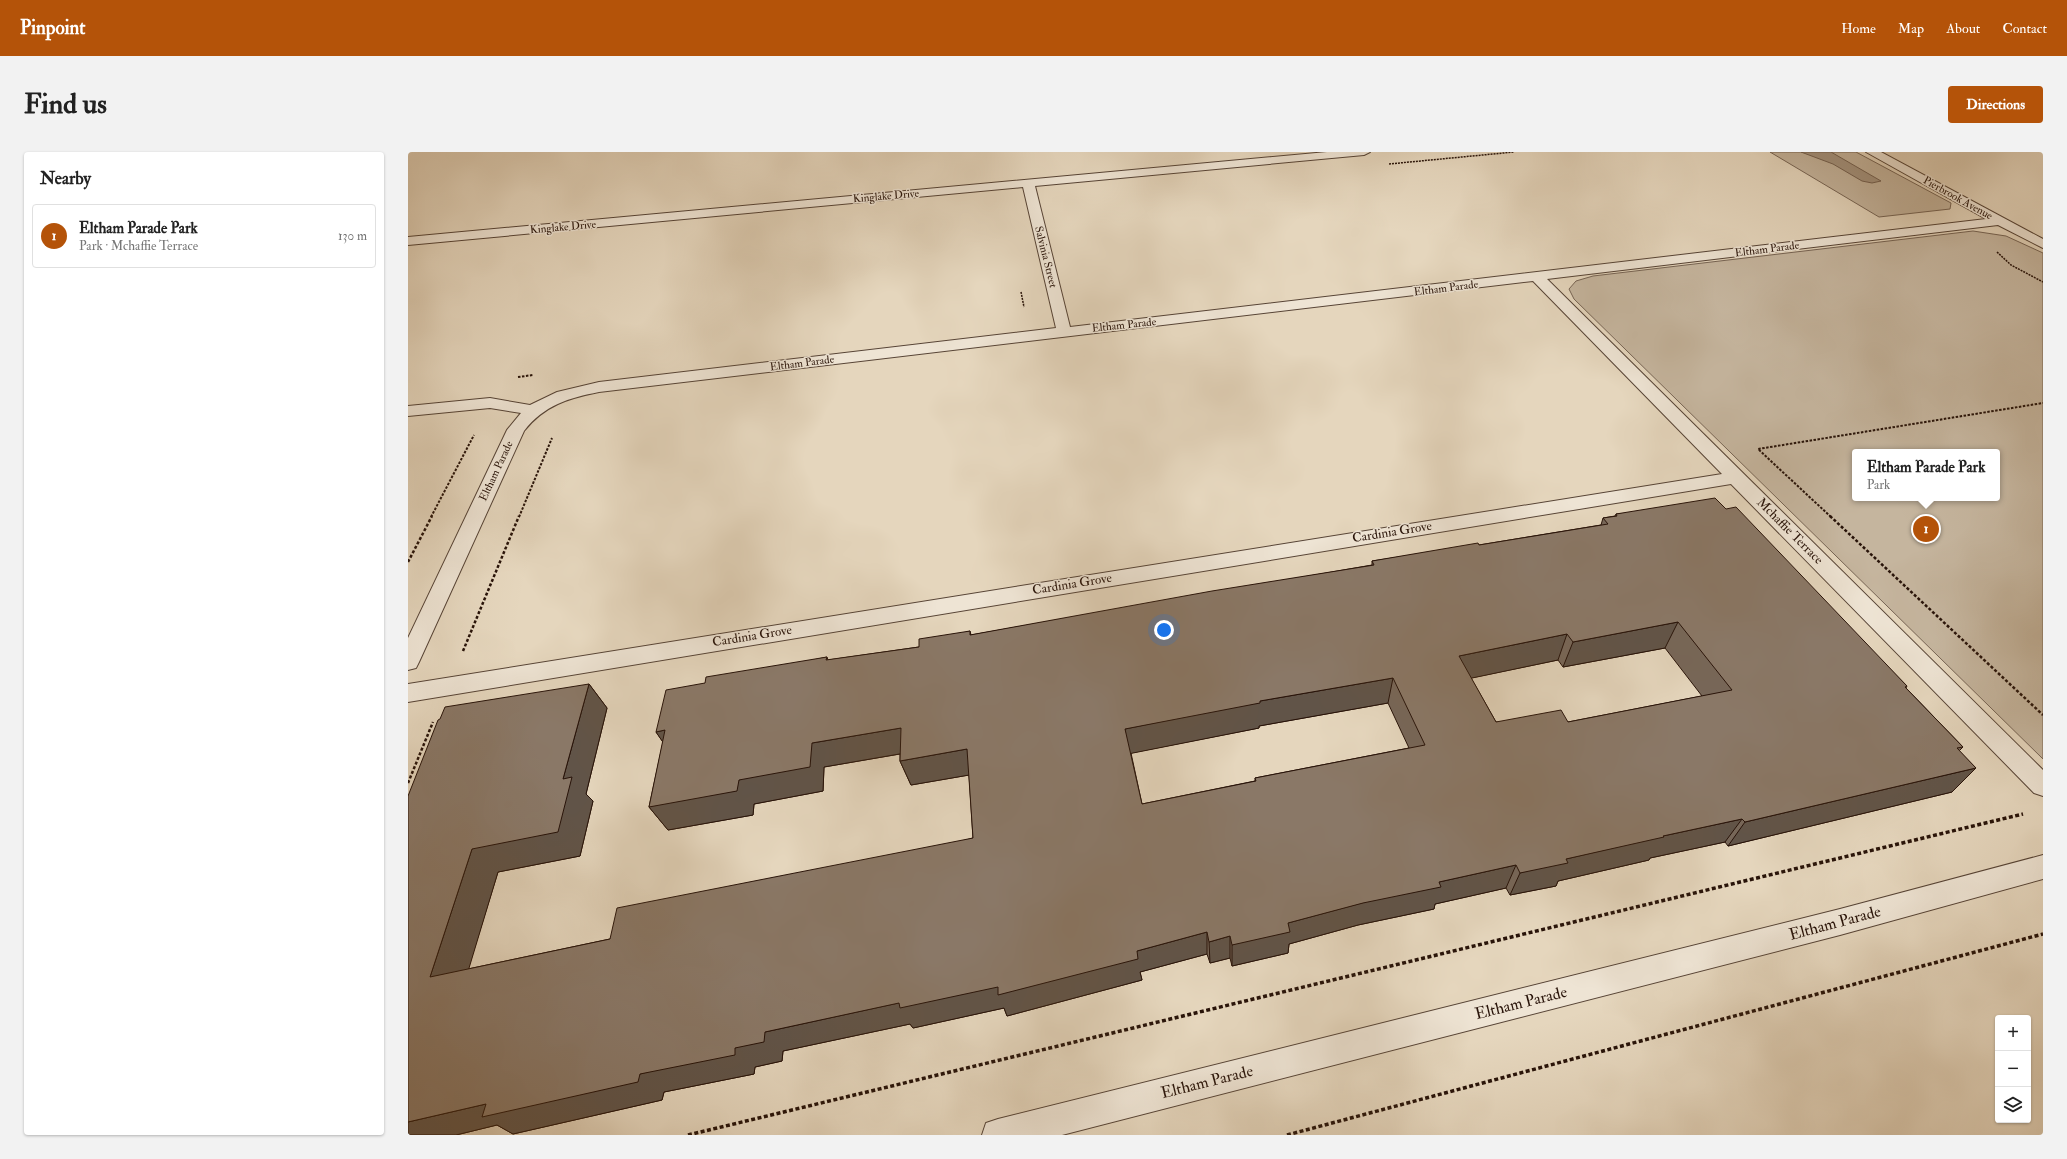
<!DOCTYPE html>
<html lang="en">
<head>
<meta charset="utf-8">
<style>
	:root { --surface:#fff; --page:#f2f2f2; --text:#222; --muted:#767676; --line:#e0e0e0; --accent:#b45309 }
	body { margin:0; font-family:"IM FELL Double Pica",serif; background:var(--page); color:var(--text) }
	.controls { position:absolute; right:12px; bottom:12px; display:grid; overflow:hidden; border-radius:4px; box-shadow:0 1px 3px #0004 }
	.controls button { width:36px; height:36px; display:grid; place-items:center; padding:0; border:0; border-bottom:1px solid var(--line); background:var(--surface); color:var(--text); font:20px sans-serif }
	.you { position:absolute; left:756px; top:478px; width:14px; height:14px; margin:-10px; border:3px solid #fff; border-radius:50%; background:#1a73e8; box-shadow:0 0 0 6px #1a73e833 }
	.badge { display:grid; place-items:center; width:26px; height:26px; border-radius:50%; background:var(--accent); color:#fff; font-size:13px; font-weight:700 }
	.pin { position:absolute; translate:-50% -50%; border:2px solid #fff; box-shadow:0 1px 4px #0006 }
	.popup { position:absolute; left:1444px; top:297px; width:148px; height:52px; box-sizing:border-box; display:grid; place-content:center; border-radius:4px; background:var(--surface); filter:drop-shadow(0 1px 3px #0005); font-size:13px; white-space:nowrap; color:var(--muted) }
	.popup b { font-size:15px; color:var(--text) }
	.popup::after { content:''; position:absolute; left:50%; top:100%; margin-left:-8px; border:8px solid transparent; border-top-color:var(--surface) }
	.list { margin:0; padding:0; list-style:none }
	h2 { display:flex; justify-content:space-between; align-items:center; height:52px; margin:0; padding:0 16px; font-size:17px }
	h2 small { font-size:13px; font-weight:400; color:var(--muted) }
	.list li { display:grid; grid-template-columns:26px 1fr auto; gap:12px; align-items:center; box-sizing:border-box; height:64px; margin:0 8px 8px; padding:0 8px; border:1px solid var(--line); border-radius:4px }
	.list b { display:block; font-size:15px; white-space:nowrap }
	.list p { margin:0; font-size:13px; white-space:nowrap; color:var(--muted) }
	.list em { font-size:13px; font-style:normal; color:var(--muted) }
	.icon { flex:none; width:22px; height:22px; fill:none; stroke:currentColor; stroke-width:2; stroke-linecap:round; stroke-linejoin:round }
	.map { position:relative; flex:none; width:1635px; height:983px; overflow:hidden; border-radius:4px }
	header { display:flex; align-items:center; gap:24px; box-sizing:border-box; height:56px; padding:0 20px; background:var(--accent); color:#fff }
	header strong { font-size:19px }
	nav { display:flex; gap:22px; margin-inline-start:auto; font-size:14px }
	.intro { display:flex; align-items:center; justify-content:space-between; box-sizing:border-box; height:96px; padding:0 24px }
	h1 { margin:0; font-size:28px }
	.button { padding:10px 18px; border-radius:4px; background:var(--accent); color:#fff; font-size:14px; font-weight:700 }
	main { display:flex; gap:24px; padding:0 24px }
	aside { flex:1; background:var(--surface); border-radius:4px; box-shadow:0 1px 3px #0004 }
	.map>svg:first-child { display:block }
	.green { fill:#c5b59e; stroke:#766454; fill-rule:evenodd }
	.water { fill:#a59480; stroke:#736050 }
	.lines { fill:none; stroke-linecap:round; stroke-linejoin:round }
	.minor-casing { stroke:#574436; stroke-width:2 }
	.path-far3 { stroke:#281309; stroke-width:1.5; stroke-dasharray:2 1; stroke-linecap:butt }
	.path-far2 { stroke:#281309; stroke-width:2; stroke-dasharray:2.5 1.5; stroke-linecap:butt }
	.path-far1 { stroke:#281309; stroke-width:2.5; stroke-dasharray:3 2; stroke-linecap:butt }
	.path { stroke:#281309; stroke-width:3.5; stroke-dasharray:4 2.5; stroke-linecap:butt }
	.minor { fill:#eee4d4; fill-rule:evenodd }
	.wall { fill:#776759; stroke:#281309; fill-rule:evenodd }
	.shaded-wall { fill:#615448; stroke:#281309 }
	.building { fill:#8a7867; stroke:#281309; fill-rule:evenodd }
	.labels { text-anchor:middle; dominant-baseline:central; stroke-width:3; stroke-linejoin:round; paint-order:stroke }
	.far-street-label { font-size:11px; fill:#281309; stroke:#eee4d4 }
	.street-label { font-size:13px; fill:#281309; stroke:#eee4d4 }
	.near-street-label { font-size:16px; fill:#281309; stroke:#eee4d4 }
</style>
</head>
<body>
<header>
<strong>Pinpoint</strong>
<nav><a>Home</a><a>Map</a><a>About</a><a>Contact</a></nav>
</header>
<div class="intro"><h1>Find us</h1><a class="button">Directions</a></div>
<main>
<aside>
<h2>Nearby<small></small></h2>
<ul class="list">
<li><span class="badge">1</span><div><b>Eltham Parade Park</b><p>Park · Mchaffie Terrace</p></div><em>130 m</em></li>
</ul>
</aside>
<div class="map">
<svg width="1635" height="983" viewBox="0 0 1635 983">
	<rect width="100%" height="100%" fill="#e5d6bd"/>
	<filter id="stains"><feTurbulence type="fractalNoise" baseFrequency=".005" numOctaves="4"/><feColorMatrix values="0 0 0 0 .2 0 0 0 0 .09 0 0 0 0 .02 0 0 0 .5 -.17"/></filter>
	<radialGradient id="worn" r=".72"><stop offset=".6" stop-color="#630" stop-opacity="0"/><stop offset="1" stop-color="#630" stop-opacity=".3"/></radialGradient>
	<g class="green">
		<polygon points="1362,0 1448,0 1543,51 1542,57 1471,65"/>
		<path d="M 1565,79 L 1598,84 L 1635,101 L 1635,607 L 1166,147 L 1161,137 L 1168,129 L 1185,124 ZM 1447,300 L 1589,300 L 1589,346 L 1447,346 Z"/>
	</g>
	<polygon class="water" points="1393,0 1423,0 1473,29 1464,31 1454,29 1425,12"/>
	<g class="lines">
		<g class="minor-casing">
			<g id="minor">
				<path d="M 919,0 L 962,0 L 956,3 L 627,34 L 662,175 L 1578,67 L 1458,0 L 1473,0 L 1635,87 L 1635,96 L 1590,73 L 1139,127 L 1635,618 L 1635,644 L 1626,641 L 1323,332 L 0,550 L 0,532 L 1314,322 L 1125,129 L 191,240 C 161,246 136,253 116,279 L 11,510 L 8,516 L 0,518 L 0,486 L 99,278 L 113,261 L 82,256 L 0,264 L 0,254 L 82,246 L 122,253 L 149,240 L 191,230 L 648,176 L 615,35 L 0,93 L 0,85 Z"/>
				<polygon points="1635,703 1635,727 1432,783 654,983 574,983 578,971 590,967 1432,757"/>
			</g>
		</g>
		<g class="path-far3">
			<polyline points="981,12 1106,0"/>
			<polyline points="1589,100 1603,113 1635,130"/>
			<polyline points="613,140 616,155"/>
		</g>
		<g class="path-far2">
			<polyline points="110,225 125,223"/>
			<polyline points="23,365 66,283"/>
			<polyline points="111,365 144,286"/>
			<polyline points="1423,365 1350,297 1635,251"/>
		</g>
		<g class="path-far1">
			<polyline points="1422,364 1635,563"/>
			<polyline points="0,410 24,364"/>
			<polyline points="55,499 111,364"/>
			<polyline points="0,631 25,570"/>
		</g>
		<g class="path">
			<polyline points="280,983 1615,662"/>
			<polyline points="879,983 1635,782"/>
		</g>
		<use href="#minor" class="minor"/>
	</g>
	<path class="wall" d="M 1318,357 L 1499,534 L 1498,536 L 1555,595 L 1551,599 L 1568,616 L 1544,640 L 1320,694 L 1317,690 L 1242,706 L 1241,708 L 1150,729 L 1148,734 L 1102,743 L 1098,736 L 1027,752 L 1026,757 L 950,773 L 881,792 L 880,801 L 824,814 L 822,806 L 802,811 L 799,802 L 732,820 L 734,828 L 599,864 L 596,856 L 505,876 L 502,872 L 375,899 L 374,909 L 347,915 L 346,922 L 256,940 L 254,948 L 105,982 L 89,973 L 48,983 L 0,983 L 0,644 L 181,532 L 199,556 L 178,642 L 185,649 L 172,704 L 90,720 L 60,817 L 202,787 L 565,686 L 561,623 L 503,633 L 492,609 L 492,602 L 416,615 L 415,639 L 346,652 L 345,663 L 260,678 L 241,655 L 255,590 L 248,580 L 297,531 L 419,505 L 420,508 L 511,495 L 562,479 L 563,483 L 964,413 L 964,409 L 1071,393 L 1193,373 L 1195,366 L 1207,364 L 1208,362 ZM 1257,496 L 1294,544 L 1160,570 L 1088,570 L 1063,526 L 1150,508 L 1155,515 ZM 980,551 L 1001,596 L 847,626 L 847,629 L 734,652 L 723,601 L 851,576 L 851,574 Z"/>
	<g class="shaded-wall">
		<polygon points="1270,470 1257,496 1155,515 1165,490"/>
		<polygon points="1159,482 1150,508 1045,530 1051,504"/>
		<polygon points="985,526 980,551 851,574 851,576 720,602 717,577 852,549"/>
		<polygon points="181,532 199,556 178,642 185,649 172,704 90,720 52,846 22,825 64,697 155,627"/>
		<polygon points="493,576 503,600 416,615 415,639 346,652 345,663 260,678 241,655 331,628 404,591"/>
		<polygon points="257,578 265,605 248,580"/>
		<polygon points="559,597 567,622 503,633 492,609"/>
		<polygon points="1568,616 1544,640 1320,694 1337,670"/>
		<polygon points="1334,667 1317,690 1242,706 1241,708 1150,729 1148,734 1102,743 1112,721 1158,707 1255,684"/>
		<polygon points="1108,713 1098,736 1027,752 1026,757 950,773 881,792 880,801 824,814 824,793 880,771 1031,730"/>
		<polygon points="799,780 799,802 732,820 734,828 599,864 596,856 505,876 502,872 375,899 374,909 347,915 346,922 256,940 254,948 105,982 89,973 48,983 0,983 0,970 78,952 232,922 327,896 357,880 729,799"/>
		<polygon points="822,784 822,806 802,811 801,790"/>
	</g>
	<path class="building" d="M 1307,346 L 1318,357 L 1328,355 L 1499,534 L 1497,535 L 1555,595 L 1549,596 L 1568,616 L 1337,670 L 1334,667 L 1255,684 L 1256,685 L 1158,707 L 1160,711 L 1112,721 L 1108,713 L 1031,730 L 1033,735 L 955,751 L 880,771 L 882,780 L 824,793 L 822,784 L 801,790 L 799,780 L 729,799 L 730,807 L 590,843 L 590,835 L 492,856 L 491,851 L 357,880 L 356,890 L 327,896 L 327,903 L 232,922 L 230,930 L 74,965 L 78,952 L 0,970 L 0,644 L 30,568 L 32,567 L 37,555 L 181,532 L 155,627 L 164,625 L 150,680 L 64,697 L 22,825 L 202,787 L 209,756 L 565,686 L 559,597 L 492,609 L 493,576 L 404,591 L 402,615 L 331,628 L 329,639 L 241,655 L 257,578 L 248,580 L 258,538 L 297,531 L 298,525 L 419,505 L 418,508 L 511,495 L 511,487 L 562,479 L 562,483 L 804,439 L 966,413 L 964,409 L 1070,391 L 1071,393 L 1200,372 L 1195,366 L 1209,364 L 1208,362 ZM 1270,470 L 1324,538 L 1160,570 L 1153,558 L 1088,570 L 1051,504 L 1159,482 L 1165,490 ZM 985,526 L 1017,593 L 847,626 L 848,629 L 734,652 L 717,577 L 852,551 L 852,549 Z"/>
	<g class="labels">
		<g class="far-street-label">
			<text transform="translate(478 44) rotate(-5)">Kinglake Drive</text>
			<text transform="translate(1550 46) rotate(29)">Pierbrook Avenue</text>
			<text transform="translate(155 75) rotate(-5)">Kinglake Drive</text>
			<text transform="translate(1359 97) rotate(-7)">Eltham Parade</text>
			<text transform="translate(638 105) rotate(76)">Salvinia Street</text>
			<text transform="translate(1038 136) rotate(-7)">Eltham Parade</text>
			<text transform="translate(716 173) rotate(-6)">Eltham Parade</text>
			<text transform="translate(394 211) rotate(-7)">Eltham Parade</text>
			<text transform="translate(88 319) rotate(-65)">Eltham Parade</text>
		</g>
		<g class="street-label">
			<text transform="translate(1382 379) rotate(45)">Mchaffie Terrace</text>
			<text transform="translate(984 380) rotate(-9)">Cardinia Grove</text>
			<text transform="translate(664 432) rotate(-9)">Cardinia Grove</text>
			<text transform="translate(344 484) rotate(-9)">Cardinia Grove</text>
		</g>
		<g class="near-street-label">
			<text transform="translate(1427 771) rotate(-15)">Eltham Parade</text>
			<text transform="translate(1113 851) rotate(-14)">Eltham Parade</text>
			<text transform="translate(799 930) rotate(-14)">Eltham Parade</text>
		</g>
	</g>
	<rect width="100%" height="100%" filter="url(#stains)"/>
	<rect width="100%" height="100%" fill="url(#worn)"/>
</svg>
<div class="controls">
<button>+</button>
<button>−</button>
<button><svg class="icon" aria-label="layers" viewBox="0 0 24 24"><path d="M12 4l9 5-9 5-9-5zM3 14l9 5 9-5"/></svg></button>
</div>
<div class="you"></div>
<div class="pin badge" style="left:1518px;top:377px">1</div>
<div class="popup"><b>Eltham Parade Park</b>Park</div>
</div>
</main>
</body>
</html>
